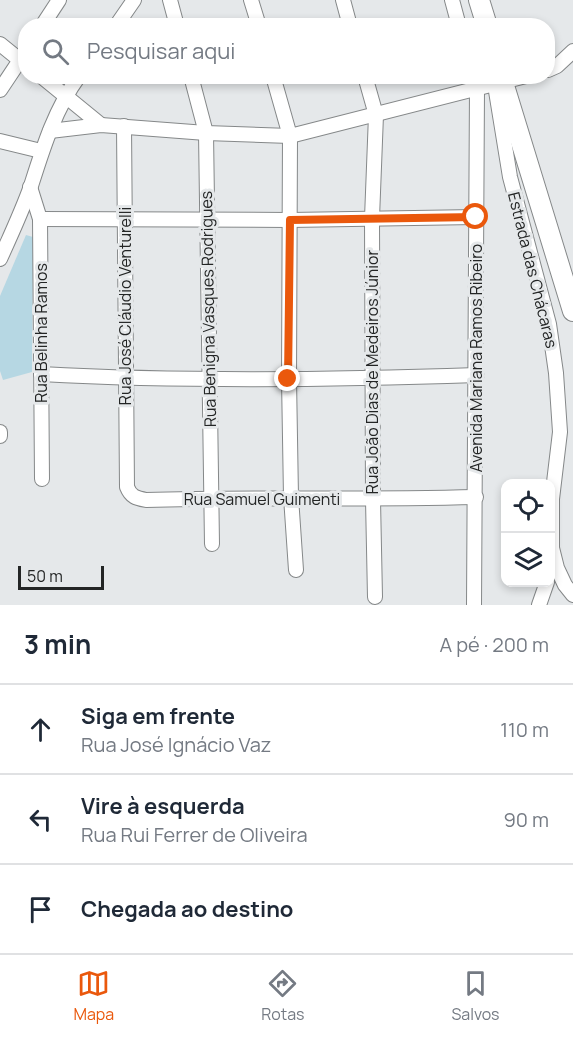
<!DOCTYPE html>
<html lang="pt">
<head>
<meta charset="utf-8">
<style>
	:root { --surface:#fff; --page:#f2f2f3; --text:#1f2937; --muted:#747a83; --line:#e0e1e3; --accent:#ea580c }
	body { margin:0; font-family:Manrope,sans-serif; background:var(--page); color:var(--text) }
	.controls { position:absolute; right:18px; bottom:18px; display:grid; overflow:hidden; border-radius:12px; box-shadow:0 3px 9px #0003 }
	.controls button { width:54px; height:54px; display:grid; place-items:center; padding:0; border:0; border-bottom:2px solid var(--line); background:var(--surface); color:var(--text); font:30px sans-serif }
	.scale { position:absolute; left:18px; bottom:15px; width:86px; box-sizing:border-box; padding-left:6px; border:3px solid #232525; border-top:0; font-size:16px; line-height:21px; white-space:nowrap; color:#232525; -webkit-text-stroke:4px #e5e8ea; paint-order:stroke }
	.stop { position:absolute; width:18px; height:18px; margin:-14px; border:4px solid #ea580c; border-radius:50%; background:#fff }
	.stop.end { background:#ea580c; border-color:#fff; box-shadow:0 2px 6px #0008 }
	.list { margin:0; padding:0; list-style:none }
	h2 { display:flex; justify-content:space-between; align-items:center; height:78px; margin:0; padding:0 24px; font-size:26px }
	h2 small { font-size:20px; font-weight:400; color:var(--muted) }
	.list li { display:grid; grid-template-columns:39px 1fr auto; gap:18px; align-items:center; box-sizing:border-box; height:90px; padding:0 24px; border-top:2px solid var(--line) }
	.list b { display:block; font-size:22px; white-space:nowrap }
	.list p { margin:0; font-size:20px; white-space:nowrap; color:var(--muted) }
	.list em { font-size:20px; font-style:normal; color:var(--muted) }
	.icon { flex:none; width:33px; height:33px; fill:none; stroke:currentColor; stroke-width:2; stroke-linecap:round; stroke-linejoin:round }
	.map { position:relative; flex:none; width:573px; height:605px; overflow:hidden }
	.search { position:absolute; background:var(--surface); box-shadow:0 3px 9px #0003; left:18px; right:18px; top:18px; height:66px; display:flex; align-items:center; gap:15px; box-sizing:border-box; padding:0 21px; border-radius:24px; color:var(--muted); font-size:22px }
	.sheet { height:348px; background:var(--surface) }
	nav { display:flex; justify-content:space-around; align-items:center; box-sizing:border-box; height:84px; border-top:2px solid var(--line); background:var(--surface); font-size:16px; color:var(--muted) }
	nav a { display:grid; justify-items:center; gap:3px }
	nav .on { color:var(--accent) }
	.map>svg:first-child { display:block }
	.green { fill:#b6d7e3 }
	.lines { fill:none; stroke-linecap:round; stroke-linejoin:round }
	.minor-casing { stroke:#858889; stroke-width:16 }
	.secondary-casing { stroke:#858889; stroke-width:22 }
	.minor { stroke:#fff; stroke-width:14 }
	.secondary { stroke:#fff; stroke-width:20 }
	.route { stroke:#ea580c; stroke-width:8 }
	.labels { text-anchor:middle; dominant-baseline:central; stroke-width:6; stroke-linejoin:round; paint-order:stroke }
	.street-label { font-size:16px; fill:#232525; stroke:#e5e8ea }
</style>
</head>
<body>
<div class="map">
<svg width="573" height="605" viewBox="0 0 573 605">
	<rect width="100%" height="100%" fill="#e5e8ea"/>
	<polygon class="green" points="26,235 33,237 32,372 3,380 0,371 0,296"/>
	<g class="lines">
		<g class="minor-casing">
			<g id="minor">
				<polyline points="170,0 177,26"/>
				<polyline points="251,0 259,26"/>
				<polyline points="343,0 350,26"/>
				<polyline points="452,0 459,26"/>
				<polyline points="42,26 59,0"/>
				<polyline points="116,26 134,0"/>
				<polyline points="0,44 26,65"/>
				<polyline points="548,70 557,66 573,51"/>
				<polyline points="41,76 101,125"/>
				<polyline points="191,76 206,133 212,544"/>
				<polyline points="273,76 290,136 289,379 291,497 296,570"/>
				<polyline points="365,76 376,115 372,218 373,500 375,597"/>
				<polyline points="474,76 477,89 474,605"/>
				<polyline points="495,85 510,177 549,324 556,373 560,432 552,499 552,548 557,568 565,585 573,595"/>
				<polyline points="0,90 26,51"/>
				<path d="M 124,126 L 127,487 C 131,497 136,498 146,500 C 256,497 366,500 476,497"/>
				<polyline points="50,131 101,125 206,133 290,136 526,76"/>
				<polyline points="0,141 41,151"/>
				<polyline points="30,187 40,219 42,479"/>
				<polyline points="40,219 290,220 476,217"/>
				<path d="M 0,259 C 11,235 22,211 31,186 C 43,148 55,109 79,76"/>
				<path d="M 41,374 C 186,382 331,380 477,375"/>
				<polyline points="0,432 0,436"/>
				<polyline points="539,605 547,582"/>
			</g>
		</g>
		<g class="secondary-casing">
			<g id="secondary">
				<polyline points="479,0 487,26"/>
				<polyline points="501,76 573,311"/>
			</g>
		</g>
		<use href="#minor" class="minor"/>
		<use href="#secondary" class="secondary"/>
	</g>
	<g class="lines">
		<polyline class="route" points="288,379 290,220 476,217"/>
	</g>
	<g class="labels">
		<g class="street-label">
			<text transform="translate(533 270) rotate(76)">Estrada das Chácaras</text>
			<text transform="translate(125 306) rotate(-90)">Rua José Cláudio Venturelli</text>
			<text transform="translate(208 309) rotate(-91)">Rua Benigna Vasques Rodrigues</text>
			<text transform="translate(41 333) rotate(-90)">Rua Belinha Ramos</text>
			<text transform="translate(476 358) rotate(-90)">Avenida Mariana Ramos Ribeiro</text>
			<text transform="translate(372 372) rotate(-90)">Rua João Dias de Medeiros Júnior</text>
			<text x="262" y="499">Rua Samuel Guimenti</text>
		</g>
	</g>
</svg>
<div class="controls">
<button><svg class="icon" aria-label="locate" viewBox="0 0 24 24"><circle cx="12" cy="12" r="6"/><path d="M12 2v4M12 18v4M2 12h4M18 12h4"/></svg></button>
<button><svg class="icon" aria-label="layers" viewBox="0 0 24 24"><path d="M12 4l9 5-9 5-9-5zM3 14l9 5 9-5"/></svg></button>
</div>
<div class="scale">50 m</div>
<div class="stop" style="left:476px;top:217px"></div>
<div class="stop end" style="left:288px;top:379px"></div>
<div class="search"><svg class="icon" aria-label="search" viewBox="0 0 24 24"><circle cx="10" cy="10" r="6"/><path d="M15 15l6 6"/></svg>Pesquisar aqui</div>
</div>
<section class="sheet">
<h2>3 min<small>A pé · 200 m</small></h2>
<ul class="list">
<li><svg class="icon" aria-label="ahead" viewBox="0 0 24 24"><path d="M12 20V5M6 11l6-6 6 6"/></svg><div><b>Siga em frente</b><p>Rua José Ignácio Vaz</p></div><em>110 m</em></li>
<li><svg class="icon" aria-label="left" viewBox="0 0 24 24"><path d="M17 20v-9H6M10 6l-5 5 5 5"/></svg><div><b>Vire à esquerda</b><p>Rua Rui Ferrer de Oliveira</p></div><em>90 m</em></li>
<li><svg class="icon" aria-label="arrive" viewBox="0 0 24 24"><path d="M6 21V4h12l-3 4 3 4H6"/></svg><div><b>Chegada ao destino</b></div></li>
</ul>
</section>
<nav>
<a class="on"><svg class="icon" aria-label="map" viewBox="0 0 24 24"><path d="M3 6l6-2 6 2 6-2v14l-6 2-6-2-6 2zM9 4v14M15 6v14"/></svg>Mapa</a>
<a><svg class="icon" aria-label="directions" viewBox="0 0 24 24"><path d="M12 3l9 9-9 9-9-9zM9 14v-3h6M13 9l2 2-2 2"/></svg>Rotas</a>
<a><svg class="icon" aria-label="saved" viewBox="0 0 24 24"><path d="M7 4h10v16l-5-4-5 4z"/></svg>Salvos</a>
</nav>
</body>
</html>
